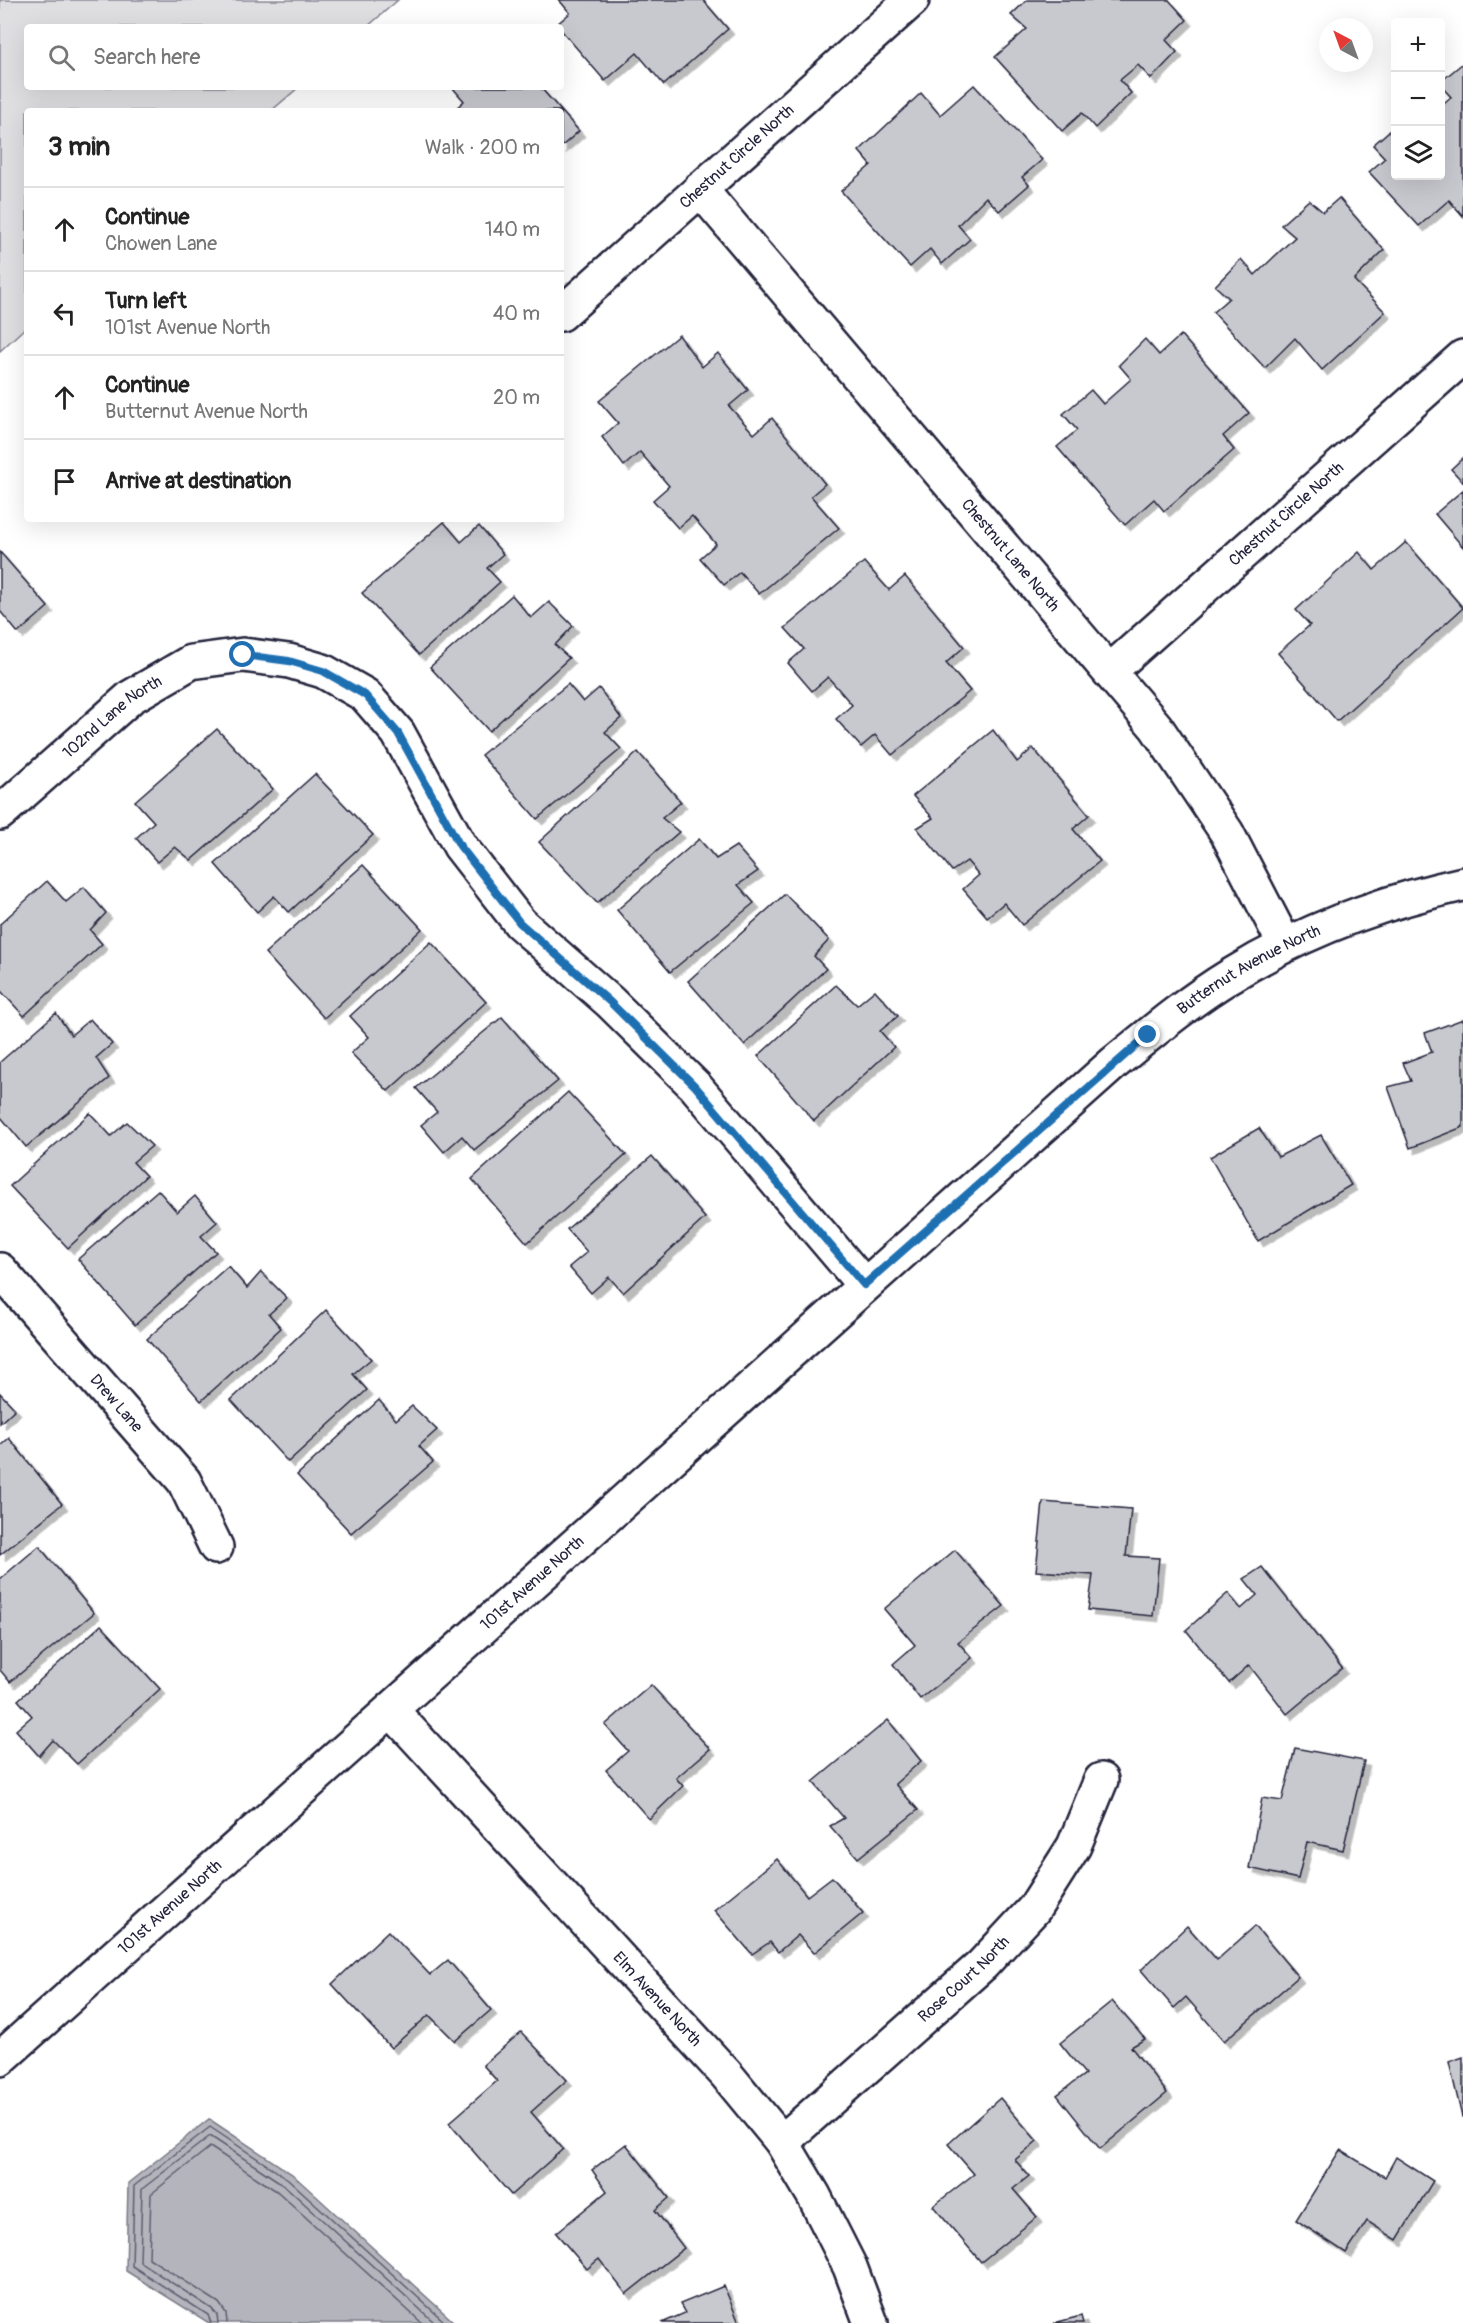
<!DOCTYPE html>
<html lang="en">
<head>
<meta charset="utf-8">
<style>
	:root { --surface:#fff; --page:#f6f6f6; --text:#222; --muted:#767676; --line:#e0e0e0 }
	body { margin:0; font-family:Pangolin,sans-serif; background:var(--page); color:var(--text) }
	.controls { position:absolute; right:18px; top:18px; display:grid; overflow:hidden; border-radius:6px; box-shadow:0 6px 24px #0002 }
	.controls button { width:54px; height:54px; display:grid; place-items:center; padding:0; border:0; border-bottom:2px solid var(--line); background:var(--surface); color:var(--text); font:30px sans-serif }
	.compass { position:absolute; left:1319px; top:18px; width:54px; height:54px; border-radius:50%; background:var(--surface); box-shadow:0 6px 24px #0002; rotate:319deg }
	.stop { position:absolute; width:18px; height:18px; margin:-14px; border:4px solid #1f6fb2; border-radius:50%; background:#fff }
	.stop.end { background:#1f6fb2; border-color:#fff; box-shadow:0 2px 6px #0008 }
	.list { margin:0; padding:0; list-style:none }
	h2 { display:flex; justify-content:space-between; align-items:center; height:78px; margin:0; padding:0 24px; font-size:26px }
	h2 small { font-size:20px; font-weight:400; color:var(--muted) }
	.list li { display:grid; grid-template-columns:39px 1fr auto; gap:18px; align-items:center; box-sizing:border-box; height:84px; padding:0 24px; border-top:2px solid var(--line) }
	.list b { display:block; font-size:22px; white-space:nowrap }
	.list p { margin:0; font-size:20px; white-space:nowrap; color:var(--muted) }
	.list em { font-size:20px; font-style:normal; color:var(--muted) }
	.icon { flex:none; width:33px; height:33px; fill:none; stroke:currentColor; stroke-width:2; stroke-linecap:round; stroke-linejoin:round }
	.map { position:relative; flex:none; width:1463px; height:2323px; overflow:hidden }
	.search { position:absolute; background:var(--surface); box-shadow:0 6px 24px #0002; left:24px; top:24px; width:540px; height:66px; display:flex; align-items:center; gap:15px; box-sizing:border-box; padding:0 21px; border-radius:6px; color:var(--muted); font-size:22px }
	.panel { position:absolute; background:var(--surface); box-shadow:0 6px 24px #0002; left:24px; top:108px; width:540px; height:414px; border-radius:6px }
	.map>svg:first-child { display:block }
	.green { fill:#dfdfe2; stroke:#80808e; stroke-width:1.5 }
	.water { fill:#b4b4bc; stroke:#7a7a88; stroke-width:1.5 }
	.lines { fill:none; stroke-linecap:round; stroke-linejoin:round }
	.shore { stroke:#5c5c6f; stroke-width:1.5 }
	.building { fill:#c8c8cf; stroke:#22223b; stroke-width:1.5; filter:url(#shadow) }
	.street-casing { stroke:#22223b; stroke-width:38 }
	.street { stroke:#fff; stroke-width:33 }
	.route { stroke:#1f6fb2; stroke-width:8 }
	.labels { text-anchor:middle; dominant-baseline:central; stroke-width:6; stroke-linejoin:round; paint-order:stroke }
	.street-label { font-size:16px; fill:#22223b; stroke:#fff }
</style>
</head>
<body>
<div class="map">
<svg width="1463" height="2323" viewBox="0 0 1463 2323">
	<defs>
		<filter id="shadow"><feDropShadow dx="5.5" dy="5.5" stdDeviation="0" flood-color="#0004"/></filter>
	</defs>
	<rect width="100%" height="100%" fill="#fff"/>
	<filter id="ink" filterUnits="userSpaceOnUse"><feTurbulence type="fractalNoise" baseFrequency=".0167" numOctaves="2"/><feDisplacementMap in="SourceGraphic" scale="12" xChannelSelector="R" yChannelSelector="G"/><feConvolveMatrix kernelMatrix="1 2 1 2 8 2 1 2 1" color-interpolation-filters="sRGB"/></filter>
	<g filter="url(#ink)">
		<polygon class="green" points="0,0 398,0 367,27 27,27 27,87 299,87 271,111 27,111 27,326 0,351"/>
		<polygon class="water" points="209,2119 292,2174 455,2323 209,2323 126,2271 128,2183"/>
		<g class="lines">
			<g class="shore">
				<polyline points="211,2323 208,2315 132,2266 134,2186 210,2127 288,2179 446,2323"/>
				<polyline points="218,2323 217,2315 212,2309 140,2262 142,2189 210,2136 284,2185 435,2323"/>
				<polyline points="227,2323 226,2313 219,2303 149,2258 151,2194 210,2147 278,2192 422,2323"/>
			</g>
		</g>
		<g class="building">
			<polygon points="559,0 703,0 728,29 664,85 637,53 605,81 561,30 561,27 556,25 570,13"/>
			<polygon points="1027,0 1169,0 1187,20 1166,40 1177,52 1151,79 1138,65 1120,80 1131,93 1095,128 1082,113 1062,131 995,57 1027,29 1011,15"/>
			<polygon points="1463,63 1463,216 1449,200 1419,226 1369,172 1385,158 1373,145 1396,125 1396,176 1440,176 1440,106 1451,97 1440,85 1440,82"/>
			<polygon points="974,85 1042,160 1022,177 1029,185 999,211 986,197 958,225 970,239 942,264 930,249 910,267 841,191 871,165 859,151 921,93 940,115"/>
			<polygon points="452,87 540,87 579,131 561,147 561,111 453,111 464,101"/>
			<polygon points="1339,198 1384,250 1354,280 1385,312 1322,370 1295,338 1265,368 1213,312 1229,298 1215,286 1241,259 1255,275 1295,237 1281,225 1309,200 1323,212"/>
			<polygon points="679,335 702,367 718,353 748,390 729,406 754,434 772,418 825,484 811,496 839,528 759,594 740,572 724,585 700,558 716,544 692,516 678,528 653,500 669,486 640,452 624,466 602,437 618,423 599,401"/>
			<polygon points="1181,335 1249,413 1223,436 1234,450 1164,511 1154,499 1125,525 1057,447 1077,430 1063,414 1091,390 1103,404 1131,379 1119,365 1145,339 1159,355"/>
			<polygon points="1463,458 1463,482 1451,469"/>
			<polygon points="1463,490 1463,547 1435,514"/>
			<polygon points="444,522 461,542 479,526 503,554 487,568 500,582 419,655 362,593"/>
			<polygon points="1406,542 1463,608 1337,721 1278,653 1310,625 1296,610 1359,552 1374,570"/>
			<polygon points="0,552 48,607 18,633 0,611"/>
			<polygon points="864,562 889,590 905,576 964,647 946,663 970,691 892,755 875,735 861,747 836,719 852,705 828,677 812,691 788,663 804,649 785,628"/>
			<polygon points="512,595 531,618 549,602 573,626 555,645 569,658 489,731 430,667"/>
			<polygon points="568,684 583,702 599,688 621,718 605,732 621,749 537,819 481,755"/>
			<polygon points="217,729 273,789 191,860 175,847 157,862 136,838 154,822 135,801"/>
			<polygon points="993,730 1017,762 1033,748 1089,815 1073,829 1100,861 1022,925 1004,903 987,917 963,889 979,875 967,861 952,871 917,828 933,818 913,796"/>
			<polygon points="638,752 681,802 662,818 679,832 597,903 539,842"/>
			<polygon points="315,774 373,835 289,912 274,896 257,912 215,864"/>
			<polygon points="699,839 716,859 736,846 758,871 738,885 754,903 670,972 617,910"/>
			<polygon points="363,865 422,929 324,1018 265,953"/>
			<polygon points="47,881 66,902 84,887 106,913 90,930 102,944 24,1016 0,990 0,924"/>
			<polygon points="785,894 829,940 814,956 826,969 744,1045 688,981"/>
			<polygon points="431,942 486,1002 388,1091 351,1053 369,1037 350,1016"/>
			<polygon points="836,985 857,1005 875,990 898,1016 880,1031 894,1047 814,1121 758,1056"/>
			<polygon points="56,1013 71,1035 90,1019 112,1044 96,1058 109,1078 26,1147 0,1116 0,1062"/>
			<polygon points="502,1017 558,1081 474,1150 462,1136 444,1152 421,1125 437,1112 416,1088"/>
			<polygon points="1463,1019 1463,1127 1410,1148 1388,1087 1411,1081 1403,1063 1432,1052 1425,1033"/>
			<polygon points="568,1092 626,1155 527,1243 472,1179"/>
			<polygon points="90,1113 111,1136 127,1122 152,1146 133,1162 146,1176 68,1248 10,1186"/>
			<polygon points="1259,1128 1278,1157 1321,1135 1351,1185 1258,1241 1210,1157"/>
			<polygon points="652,1156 705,1218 623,1293 609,1277 591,1293 569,1267 587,1252 567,1229"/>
			<polygon points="158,1190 177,1212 195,1196 217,1222 201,1236 216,1252 135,1325 78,1259"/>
			<polygon points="228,1266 247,1288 261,1272 287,1298 269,1314 281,1328 201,1401 147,1339"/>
			<polygon points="326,1310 371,1359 353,1374 367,1390 288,1462 231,1400"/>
			<polygon points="0,1393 15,1409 0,1423"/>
			<polygon points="379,1400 396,1420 412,1406 437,1430 419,1446 433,1462 351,1533 297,1475"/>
			<polygon points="9,1438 62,1504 0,1555 0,1446"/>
			<polygon points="1043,1502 1131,1509 1126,1556 1159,1558 1153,1616 1088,1610 1093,1575 1036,1571"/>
			<polygon points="39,1546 94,1613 10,1682 0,1670 0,1579"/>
			<polygon points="955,1550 1004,1606 958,1642 972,1658 920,1699 893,1664 915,1645 884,1609"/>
			<polygon points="1262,1567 1342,1668 1287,1714 1249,1665 1229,1683 1186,1630 1228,1593 1241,1609 1257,1595 1244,1579"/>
			<polygon points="101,1625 160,1689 77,1764 53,1740 39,1756 16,1730 32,1716 18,1700"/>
			<polygon points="651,1685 710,1749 676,1778 683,1786 649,1819 606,1770 628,1751 605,1725"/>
			<polygon points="888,1720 921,1761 895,1784 918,1810 858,1858 830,1826 844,1818 813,1782"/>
			<polygon points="1295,1748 1364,1761 1343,1850 1307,1842 1298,1879 1249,1868 1262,1798 1282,1801"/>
			<polygon points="777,1859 807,1896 832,1877 863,1913 814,1953 798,1935 778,1952 770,1942 752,1954 714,1910"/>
			<polygon points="1187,1926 1217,1960 1255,1926 1298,1977 1224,2041 1186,1997 1174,2008 1141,1970"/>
			<polygon points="388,1931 430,1975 448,1960 491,2010 455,2041 429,2015 391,2048 332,1984"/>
			<polygon points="1112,2001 1145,2039 1131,2047 1167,2093 1100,2149 1057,2095 1085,2074 1060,2043"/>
			<polygon points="521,2032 567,2080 531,2112 563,2149 511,2195 449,2123 497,2081 483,2065"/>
			<polygon points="1463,2057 1463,2117 1462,2117 1449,2062"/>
			<polygon points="1000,2098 1037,2141 1015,2160 1029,2176 1013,2189 1037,2217 981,2262 933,2206 974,2174 948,2144"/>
			<polygon points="626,2144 669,2198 655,2210 684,2248 626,2294 599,2259 587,2269 556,2233 607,2191 592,2170"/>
			<polygon points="1340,2150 1385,2177 1396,2157 1433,2181 1397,2240 1367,2221 1346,2253 1296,2220"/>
			<polygon points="724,2286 739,2323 662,2323 685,2313 680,2304"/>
			<polygon points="1081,2316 1083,2323 1054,2323"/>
		</g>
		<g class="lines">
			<g class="street-casing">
				<g id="street">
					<path id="s1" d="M 700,189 L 1156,727 L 1227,833 L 1285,945"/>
					<path id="s2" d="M 561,314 L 912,0"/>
					<path id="s3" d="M 1110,671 L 1463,357"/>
					<path id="s4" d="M 0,813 L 131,697 L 191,662 L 243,655 L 289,661 L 323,671 L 365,695 L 398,733 L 460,846 L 520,923 L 610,1002 L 695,1086 L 864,1285"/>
					<path id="s5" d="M 0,1270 L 184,1481 L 216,1547"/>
					<path id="s6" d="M 391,1710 L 726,2074 L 782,2142 L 814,2196 L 850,2267 L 871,2323"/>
					<path id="s7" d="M 0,2059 L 1114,1063 C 1151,1033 1189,1001 1230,976 C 1301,932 1382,902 1463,884"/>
					<path id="s8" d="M 782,2142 L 982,1965 L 1034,1909 L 1074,1846 L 1101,1780"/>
				</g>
			</g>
			<use href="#street" class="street"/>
		</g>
	</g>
	<g class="lines" filter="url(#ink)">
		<polyline class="route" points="243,655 289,661 323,671 365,695 398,733 460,846 520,923 610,1002 695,1086 864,1285 1148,1035"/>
	</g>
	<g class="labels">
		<g class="street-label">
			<text stroke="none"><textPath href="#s2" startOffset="236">Chestnut Circle North</textPath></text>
			<text stroke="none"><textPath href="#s3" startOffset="236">Chestnut Circle North</textPath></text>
			<text stroke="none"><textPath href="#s1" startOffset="480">Chestnut Lane North</textPath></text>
			<text stroke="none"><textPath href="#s4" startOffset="148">102nd Lane North</textPath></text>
			<text stroke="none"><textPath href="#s7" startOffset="1659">Butternut Avenue North</textPath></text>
			<text stroke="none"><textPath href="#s5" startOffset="177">Drew Lane</textPath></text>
			<text stroke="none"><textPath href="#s7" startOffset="714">101st Avenue North</textPath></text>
			<text stroke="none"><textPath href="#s7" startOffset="228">101st Avenue North</textPath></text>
			<text stroke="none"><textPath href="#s8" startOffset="244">Rose Court North</textPath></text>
			<text stroke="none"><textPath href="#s6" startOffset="393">Elm Avenue North</textPath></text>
		</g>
	</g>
</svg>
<div class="controls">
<button>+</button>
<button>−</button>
<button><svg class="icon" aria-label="layers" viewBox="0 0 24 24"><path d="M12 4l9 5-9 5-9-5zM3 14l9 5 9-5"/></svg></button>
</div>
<svg class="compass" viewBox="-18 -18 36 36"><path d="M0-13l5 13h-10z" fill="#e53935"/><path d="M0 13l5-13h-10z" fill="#767676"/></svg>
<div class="stop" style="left:243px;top:655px"></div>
<div class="stop end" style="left:1148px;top:1035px"></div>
<div class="search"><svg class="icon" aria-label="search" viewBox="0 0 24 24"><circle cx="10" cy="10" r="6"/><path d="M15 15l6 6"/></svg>Search here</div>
<section class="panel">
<h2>3 min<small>Walk · 200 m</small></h2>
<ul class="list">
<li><svg class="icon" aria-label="ahead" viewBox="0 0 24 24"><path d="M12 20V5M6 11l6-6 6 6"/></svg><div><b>Continue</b><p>Chowen Lane</p></div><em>140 m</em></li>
<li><svg class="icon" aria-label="left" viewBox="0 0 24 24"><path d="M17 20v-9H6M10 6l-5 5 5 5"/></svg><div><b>Turn left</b><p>101st Avenue North</p></div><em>40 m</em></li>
<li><svg class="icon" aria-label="ahead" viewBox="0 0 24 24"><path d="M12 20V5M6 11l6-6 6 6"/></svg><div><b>Continue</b><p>Butternut Avenue North</p></div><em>20 m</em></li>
<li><svg class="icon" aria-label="arrive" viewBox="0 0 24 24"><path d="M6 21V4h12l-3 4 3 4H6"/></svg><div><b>Arrive at destination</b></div></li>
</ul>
</section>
</div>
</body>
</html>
